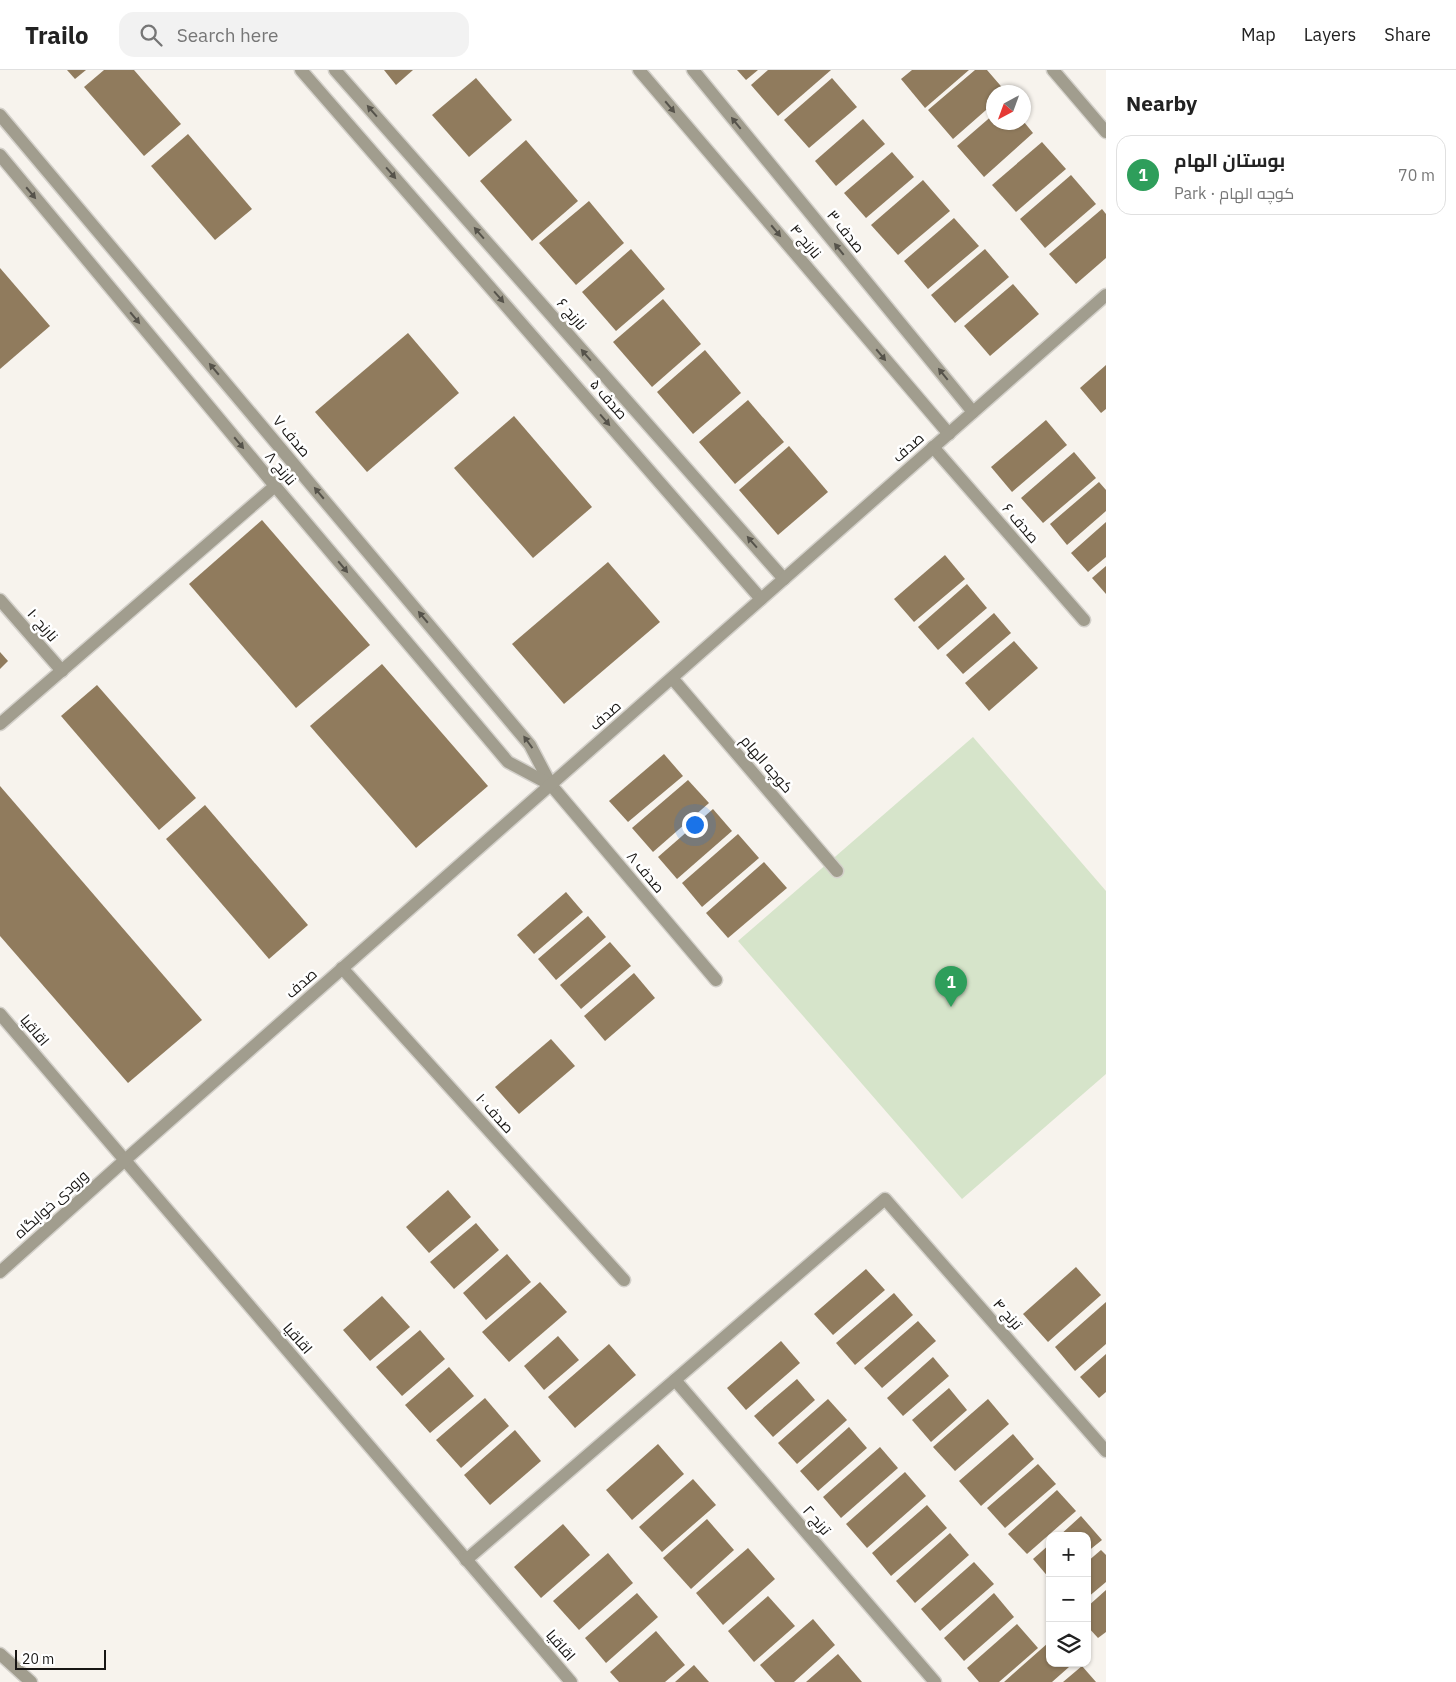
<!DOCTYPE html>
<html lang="en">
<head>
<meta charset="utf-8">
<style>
	:root { --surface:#fff; --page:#f2f2f2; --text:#222; --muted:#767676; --line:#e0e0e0; --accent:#db2777 }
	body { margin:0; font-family:"IBM Plex Sans",Cairo,sans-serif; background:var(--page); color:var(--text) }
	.controls { position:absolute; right:15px; bottom:15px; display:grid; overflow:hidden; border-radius:10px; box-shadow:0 1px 4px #0004 }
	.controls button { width:45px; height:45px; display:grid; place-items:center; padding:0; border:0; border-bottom:1px solid var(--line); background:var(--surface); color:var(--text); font:25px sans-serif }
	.compass { position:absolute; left:986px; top:15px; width:45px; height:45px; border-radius:50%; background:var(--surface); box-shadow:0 1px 4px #0004; rotate:221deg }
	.scale { position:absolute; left:15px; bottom:12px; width:91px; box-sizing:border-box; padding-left:5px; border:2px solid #181614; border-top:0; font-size:14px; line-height:18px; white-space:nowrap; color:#181614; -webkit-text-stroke:4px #fff; paint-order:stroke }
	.you { position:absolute; left:694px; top:754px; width:18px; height:18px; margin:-12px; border:4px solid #fff; border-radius:50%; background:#1a73e8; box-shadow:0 0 0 8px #1a73e833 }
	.badge { display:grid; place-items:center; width:32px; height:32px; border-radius:50%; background:var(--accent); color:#fff; font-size:16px; font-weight:700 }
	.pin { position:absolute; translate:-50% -41px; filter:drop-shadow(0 1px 2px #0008) }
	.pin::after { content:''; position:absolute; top:26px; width:18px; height:15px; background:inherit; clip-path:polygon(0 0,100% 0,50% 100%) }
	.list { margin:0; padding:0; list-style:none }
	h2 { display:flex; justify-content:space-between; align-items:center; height:65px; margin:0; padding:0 20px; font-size:21px }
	h2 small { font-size:16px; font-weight:400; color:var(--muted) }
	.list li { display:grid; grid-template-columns:32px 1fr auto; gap:15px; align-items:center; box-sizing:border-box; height:80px; margin:0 10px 10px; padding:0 10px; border:1px solid var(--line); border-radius:15px }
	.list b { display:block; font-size:19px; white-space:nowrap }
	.list p { margin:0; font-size:16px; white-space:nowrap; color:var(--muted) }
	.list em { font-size:16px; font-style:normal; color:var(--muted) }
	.icon { flex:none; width:28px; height:28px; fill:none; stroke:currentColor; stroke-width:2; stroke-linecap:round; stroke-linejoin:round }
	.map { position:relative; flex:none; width:1106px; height:1612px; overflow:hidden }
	header { display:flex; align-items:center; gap:30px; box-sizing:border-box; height:70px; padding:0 25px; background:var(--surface); border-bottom:1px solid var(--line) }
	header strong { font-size:24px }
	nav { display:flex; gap:28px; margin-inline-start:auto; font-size:18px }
	.search { width:350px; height:45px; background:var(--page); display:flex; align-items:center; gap:12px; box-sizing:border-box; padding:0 18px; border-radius:15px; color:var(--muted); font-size:19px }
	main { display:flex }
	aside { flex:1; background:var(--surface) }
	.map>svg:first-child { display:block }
	.green { fill:#d6e4ca }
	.building { fill:#907b5d }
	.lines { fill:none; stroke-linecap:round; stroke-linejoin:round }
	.street-casing { stroke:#d3d0ca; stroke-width:15 }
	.street { stroke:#a19d8e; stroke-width:12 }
	.oneway { fill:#56534b }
	.labels { text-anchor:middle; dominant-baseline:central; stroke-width:5; stroke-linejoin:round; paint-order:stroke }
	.street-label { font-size:15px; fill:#181614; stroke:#fff }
</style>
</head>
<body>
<header>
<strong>Trailo</strong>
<div class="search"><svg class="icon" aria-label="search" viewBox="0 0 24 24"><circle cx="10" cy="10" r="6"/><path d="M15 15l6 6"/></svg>Search here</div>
<nav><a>Map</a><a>Layers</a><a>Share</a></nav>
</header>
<main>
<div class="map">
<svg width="1106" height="1612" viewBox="0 0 1106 1612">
	<rect width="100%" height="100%" fill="#f7f3ed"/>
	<polygon class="green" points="973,667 1106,821 1106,1004 962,1129 738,871"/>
	<g class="building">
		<polygon points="67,0 86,0 75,9"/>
		<polygon points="104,0 134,0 181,54 144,86 84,17"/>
		<polygon points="384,0 413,0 396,15"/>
		<polygon points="737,0 758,0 746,10"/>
		<polygon points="768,0 831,0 778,46 751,15"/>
		<polygon points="912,0 969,0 925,38 901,9"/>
		<polygon points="975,0 987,0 1006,22 994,22 994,33 953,69 928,40"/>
		<polygon points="476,8 512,50 469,87 432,45"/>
		<polygon points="832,8 857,37 809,78 784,50"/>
		<polygon points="994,44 994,52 1024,52 1033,63 984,107 957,76"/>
		<polygon points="863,49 885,74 836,116 815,91"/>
		<polygon points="188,64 252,139 215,170 151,96"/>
		<polygon points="526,70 578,131 532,171 480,111"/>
		<polygon points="1042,72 1066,99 1016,142 992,115"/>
		<polygon points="892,82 914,107 866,148 844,123"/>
		<polygon points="1071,105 1096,134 1045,178 1020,149"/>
		<polygon points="923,110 950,141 898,185 871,155"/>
		<polygon points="589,131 624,173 576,215 539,173"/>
		<polygon points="1102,139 1106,144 1106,188 1076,214 1049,184"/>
		<polygon points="954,148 979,176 928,219 904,191"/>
		<polygon points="631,179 665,219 616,261 582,222"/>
		<polygon points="985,179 1009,207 955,253 931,225"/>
		<polygon points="0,198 50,256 0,299"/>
		<polygon points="1013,214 1039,244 990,286 964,256"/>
		<polygon points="663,229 701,274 652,317 613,272"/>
		<polygon points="408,263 459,323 367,402 315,342"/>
		<polygon points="705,280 741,323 693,364 657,322"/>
		<polygon points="1106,295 1106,339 1101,343 1080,318"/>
		<polygon points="748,330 784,372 735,414 699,372"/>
		<polygon points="514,346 592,437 533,488 454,398"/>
		<polygon points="1046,350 1067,375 1012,422 991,397"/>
		<polygon points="789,376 828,422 778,465 739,420"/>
		<polygon points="1074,382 1096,408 1043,453 1021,428"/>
		<polygon points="1099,412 1106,420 1106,441 1067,475 1050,454"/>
		<polygon points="262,450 370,575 296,638 189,514"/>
		<polygon points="1106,452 1106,487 1088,502 1071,483"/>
		<polygon points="945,485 965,509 914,552 894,529"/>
		<polygon points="608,492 660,552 564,634 512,574"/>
		<polygon points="1106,496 1106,524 1092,508"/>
		<polygon points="967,514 987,538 938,580 918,557"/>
		<polygon points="994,543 1011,563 963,604 946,585"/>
		<polygon points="1014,571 1038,598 989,641 965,613"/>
		<polygon points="0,582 8,591 0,599"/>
		<polygon points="382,594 488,716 416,778 310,656"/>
		<polygon points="97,615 196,728 159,760 61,646"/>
		<polygon points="664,684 683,706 628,752 609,731"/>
		<polygon points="688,710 709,733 653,782 632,758"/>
		<polygon points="0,716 202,950 128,1013 0,866"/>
		<polygon points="205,735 308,855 269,889 166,769"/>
		<polygon points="713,739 732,761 677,809 658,787"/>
		<polygon points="738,764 759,788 702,837 682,813"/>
		<polygon points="764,792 787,818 728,868 706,843"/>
		<polygon points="566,822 583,842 534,884 517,865"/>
		<polygon points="588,846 606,867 556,910 538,889"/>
		<polygon points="610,872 631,896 581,939 560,915"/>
		<polygon points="634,903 655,928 605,971 584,946"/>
		<polygon points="551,969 575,996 519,1044 495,1017"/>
		<polygon points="448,1120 471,1147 429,1183 406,1157"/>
		<polygon points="476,1153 499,1180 454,1219 430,1192"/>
		<polygon points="507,1184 531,1212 486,1250 463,1223"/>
		<polygon points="1076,1197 1101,1225 1048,1272 1023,1244"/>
		<polygon points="866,1199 885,1220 833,1265 814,1244"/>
		<polygon points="540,1212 567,1242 509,1292 482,1262"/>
		<polygon points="894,1223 913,1245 855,1295 836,1273"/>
		<polygon points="382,1226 410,1257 370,1291 343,1260"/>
		<polygon points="1106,1232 1106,1274 1075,1301 1055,1277"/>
		<polygon points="918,1251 936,1271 882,1318 864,1298"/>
		<polygon points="420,1260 445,1289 402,1326 376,1297"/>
		<polygon points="558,1266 579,1290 544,1320 524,1296"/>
		<polygon points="781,1271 800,1293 746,1340 727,1318"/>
		<polygon points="609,1274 636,1305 575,1358 548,1327"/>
		<polygon points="1106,1284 1106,1322 1099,1328 1080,1307"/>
		<polygon points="933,1287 949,1306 903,1346 887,1328"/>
		<polygon points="449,1297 474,1326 430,1363 405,1335"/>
		<polygon points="797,1309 815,1330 773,1367 754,1346"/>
		<polygon points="949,1318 967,1340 931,1372 912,1350"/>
		<polygon points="485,1328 509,1356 461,1398 436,1370"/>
		<polygon points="828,1329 847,1350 797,1394 778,1373"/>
		<polygon points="988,1329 1009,1354 955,1401 933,1377"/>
		<polygon points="849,1357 867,1378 818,1421 800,1401"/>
		<polygon points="515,1360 541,1391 490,1435 464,1405"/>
		<polygon points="1013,1364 1034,1389 981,1436 959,1411"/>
		<polygon points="658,1374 684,1404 632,1450 606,1420"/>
		<polygon points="880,1377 898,1398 841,1448 823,1427"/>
		<polygon points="1038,1394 1056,1414 1005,1458 987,1438"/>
		<polygon points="905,1402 926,1426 867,1478 846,1454"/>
		<polygon points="693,1409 716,1435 662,1482 639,1457"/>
		<polygon points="1057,1420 1076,1441 1027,1484 1008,1464"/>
		<polygon points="927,1435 947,1458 891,1506 872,1483"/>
		<polygon points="1081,1446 1102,1470 1087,1482 1087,1466 1059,1466"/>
		<polygon points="707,1449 734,1480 691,1519 663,1488"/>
		<polygon points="563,1454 590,1485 541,1528 514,1497"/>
		<polygon points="950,1463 969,1485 915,1533 896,1511"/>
		<polygon points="1050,1474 1050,1509 1033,1489"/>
		<polygon points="748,1478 775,1509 723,1555 696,1523"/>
		<polygon points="1101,1480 1106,1485 1106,1512 1087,1528 1087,1492"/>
		<polygon points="608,1483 633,1513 579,1560 553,1531"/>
		<polygon points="974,1492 994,1514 940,1561 921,1539"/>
		<polygon points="1106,1520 1106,1562 1098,1568 1087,1556 1087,1537"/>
		<polygon points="637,1523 658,1547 606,1593 585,1568"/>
		<polygon points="994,1523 1014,1547 964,1591 944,1568"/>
		<polygon points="768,1526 795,1556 754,1592 728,1561"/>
		<polygon points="813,1549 835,1575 794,1612 775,1612 760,1595"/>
		<polygon points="1017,1554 1038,1578 999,1612 979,1612 967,1598"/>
		<polygon points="656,1561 685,1595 665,1612 619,1612 610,1602"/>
		<polygon points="1048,1573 1050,1575 1050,1593 1065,1593 1069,1597 1052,1612 1004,1612"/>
		<polygon points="838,1584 862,1612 806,1612"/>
		<polygon points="694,1595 709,1612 675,1612"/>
		<polygon points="1082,1596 1096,1612 1063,1612"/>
	</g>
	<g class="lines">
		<g class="street-casing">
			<g id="street">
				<polyline points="301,0 761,529"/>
				<polyline points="335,0 784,509"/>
				<polyline points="639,0 949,364"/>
				<polyline points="693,0 973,342"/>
				<polyline points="1053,0 1106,62"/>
				<polyline points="0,45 530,675 551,715 716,910"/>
				<polyline points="0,85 275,416 508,692 551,715"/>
				<polyline points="933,377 1084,550"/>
				<polyline points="0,530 62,601"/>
				<polyline points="672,608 837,801"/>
				<polyline points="0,654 275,416"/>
				<polyline points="342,898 624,1210"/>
				<polyline points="0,944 571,1612"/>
				<polyline points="0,1202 125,1090 1106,225"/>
				<polyline points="675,1310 935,1612"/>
				<polyline points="466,1490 885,1129 1106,1381"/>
				<polyline points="0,1584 31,1612"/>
			</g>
		</g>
		<use href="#street" class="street"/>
	</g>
	<defs><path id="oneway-solid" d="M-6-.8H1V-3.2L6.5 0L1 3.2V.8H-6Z" transform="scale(1.25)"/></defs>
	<g class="oneway">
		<use href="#oneway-solid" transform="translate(670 37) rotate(50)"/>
		<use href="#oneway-solid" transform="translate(372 41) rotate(-131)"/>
		<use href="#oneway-solid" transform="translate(736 53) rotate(-129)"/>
		<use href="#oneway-solid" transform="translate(391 103) rotate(49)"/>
		<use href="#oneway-solid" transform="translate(31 123) rotate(50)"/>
		<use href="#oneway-solid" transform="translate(776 161) rotate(50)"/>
		<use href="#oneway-solid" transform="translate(479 163) rotate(-131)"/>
		<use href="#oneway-solid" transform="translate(839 179) rotate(-129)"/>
		<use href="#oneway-solid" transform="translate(499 227) rotate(49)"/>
		<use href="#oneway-solid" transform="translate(135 248) rotate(50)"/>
		<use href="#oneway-solid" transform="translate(586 285) rotate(-131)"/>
		<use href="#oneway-solid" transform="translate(881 285) rotate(50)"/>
		<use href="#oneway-solid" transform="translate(214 299) rotate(-130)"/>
		<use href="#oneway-solid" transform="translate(943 304) rotate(-129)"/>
		<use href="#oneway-solid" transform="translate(605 350) rotate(49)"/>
		<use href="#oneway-solid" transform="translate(239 373) rotate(50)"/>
		<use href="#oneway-solid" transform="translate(319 423) rotate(-130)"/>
		<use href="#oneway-solid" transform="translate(752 472) rotate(-131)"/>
		<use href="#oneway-solid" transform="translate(343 497) rotate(50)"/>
		<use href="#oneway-solid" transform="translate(423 547) rotate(-130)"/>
		<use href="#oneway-solid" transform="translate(528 672) rotate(-126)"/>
	</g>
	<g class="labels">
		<g class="street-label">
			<text transform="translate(846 161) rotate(51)">صدف ۳</text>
			<text transform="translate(806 171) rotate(50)">نارنج ۴</text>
			<text transform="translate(572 244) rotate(49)">نارنج ۶</text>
			<text transform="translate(609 329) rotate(49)">صدف ۵</text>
			<text transform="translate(292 366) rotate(50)">صدف ۷</text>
			<text transform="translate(908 377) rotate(-41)">صدف</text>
			<text transform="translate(281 398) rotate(50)">نارنج ۸</text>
			<text transform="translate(1021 453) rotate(49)">صدف ۶</text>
			<text transform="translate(43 555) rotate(49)">نارنج ۱۰</text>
			<text transform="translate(605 645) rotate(-41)">صدف</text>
			<text transform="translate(767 694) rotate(49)">کوچه الهام</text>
			<text transform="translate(646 802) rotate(50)">صدف ۸</text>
			<text transform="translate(301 913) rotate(-41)">صدف</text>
			<text transform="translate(35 960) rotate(50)">اقاقیا</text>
			<text transform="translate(495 1043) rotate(48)">صدف ۱۰</text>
			<text transform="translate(51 1134) rotate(-42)">ورودی خوابگاه</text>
			<text transform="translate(1008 1244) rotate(49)">ترنج ۴</text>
			<text transform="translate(298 1268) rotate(49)">اقاقیا</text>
			<text transform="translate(817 1450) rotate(49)">ترنج ۲</text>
			<text transform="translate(561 1575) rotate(49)">اقاقیا</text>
		</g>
	</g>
</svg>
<div class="controls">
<button>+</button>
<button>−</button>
<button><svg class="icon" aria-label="layers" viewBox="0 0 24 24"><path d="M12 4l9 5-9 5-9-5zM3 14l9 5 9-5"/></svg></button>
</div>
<svg class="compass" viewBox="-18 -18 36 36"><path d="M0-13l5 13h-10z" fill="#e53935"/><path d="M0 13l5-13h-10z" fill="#767676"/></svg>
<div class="scale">20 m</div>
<div class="you"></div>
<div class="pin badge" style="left:951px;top:937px;background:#2e9e5b">1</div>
</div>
<aside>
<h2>Nearby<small></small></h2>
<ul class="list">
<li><span class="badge" style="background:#2e9e5b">1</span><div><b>بوستان الهام</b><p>Park · کوچه الهام</p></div><em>70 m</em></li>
</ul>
</aside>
</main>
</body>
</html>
